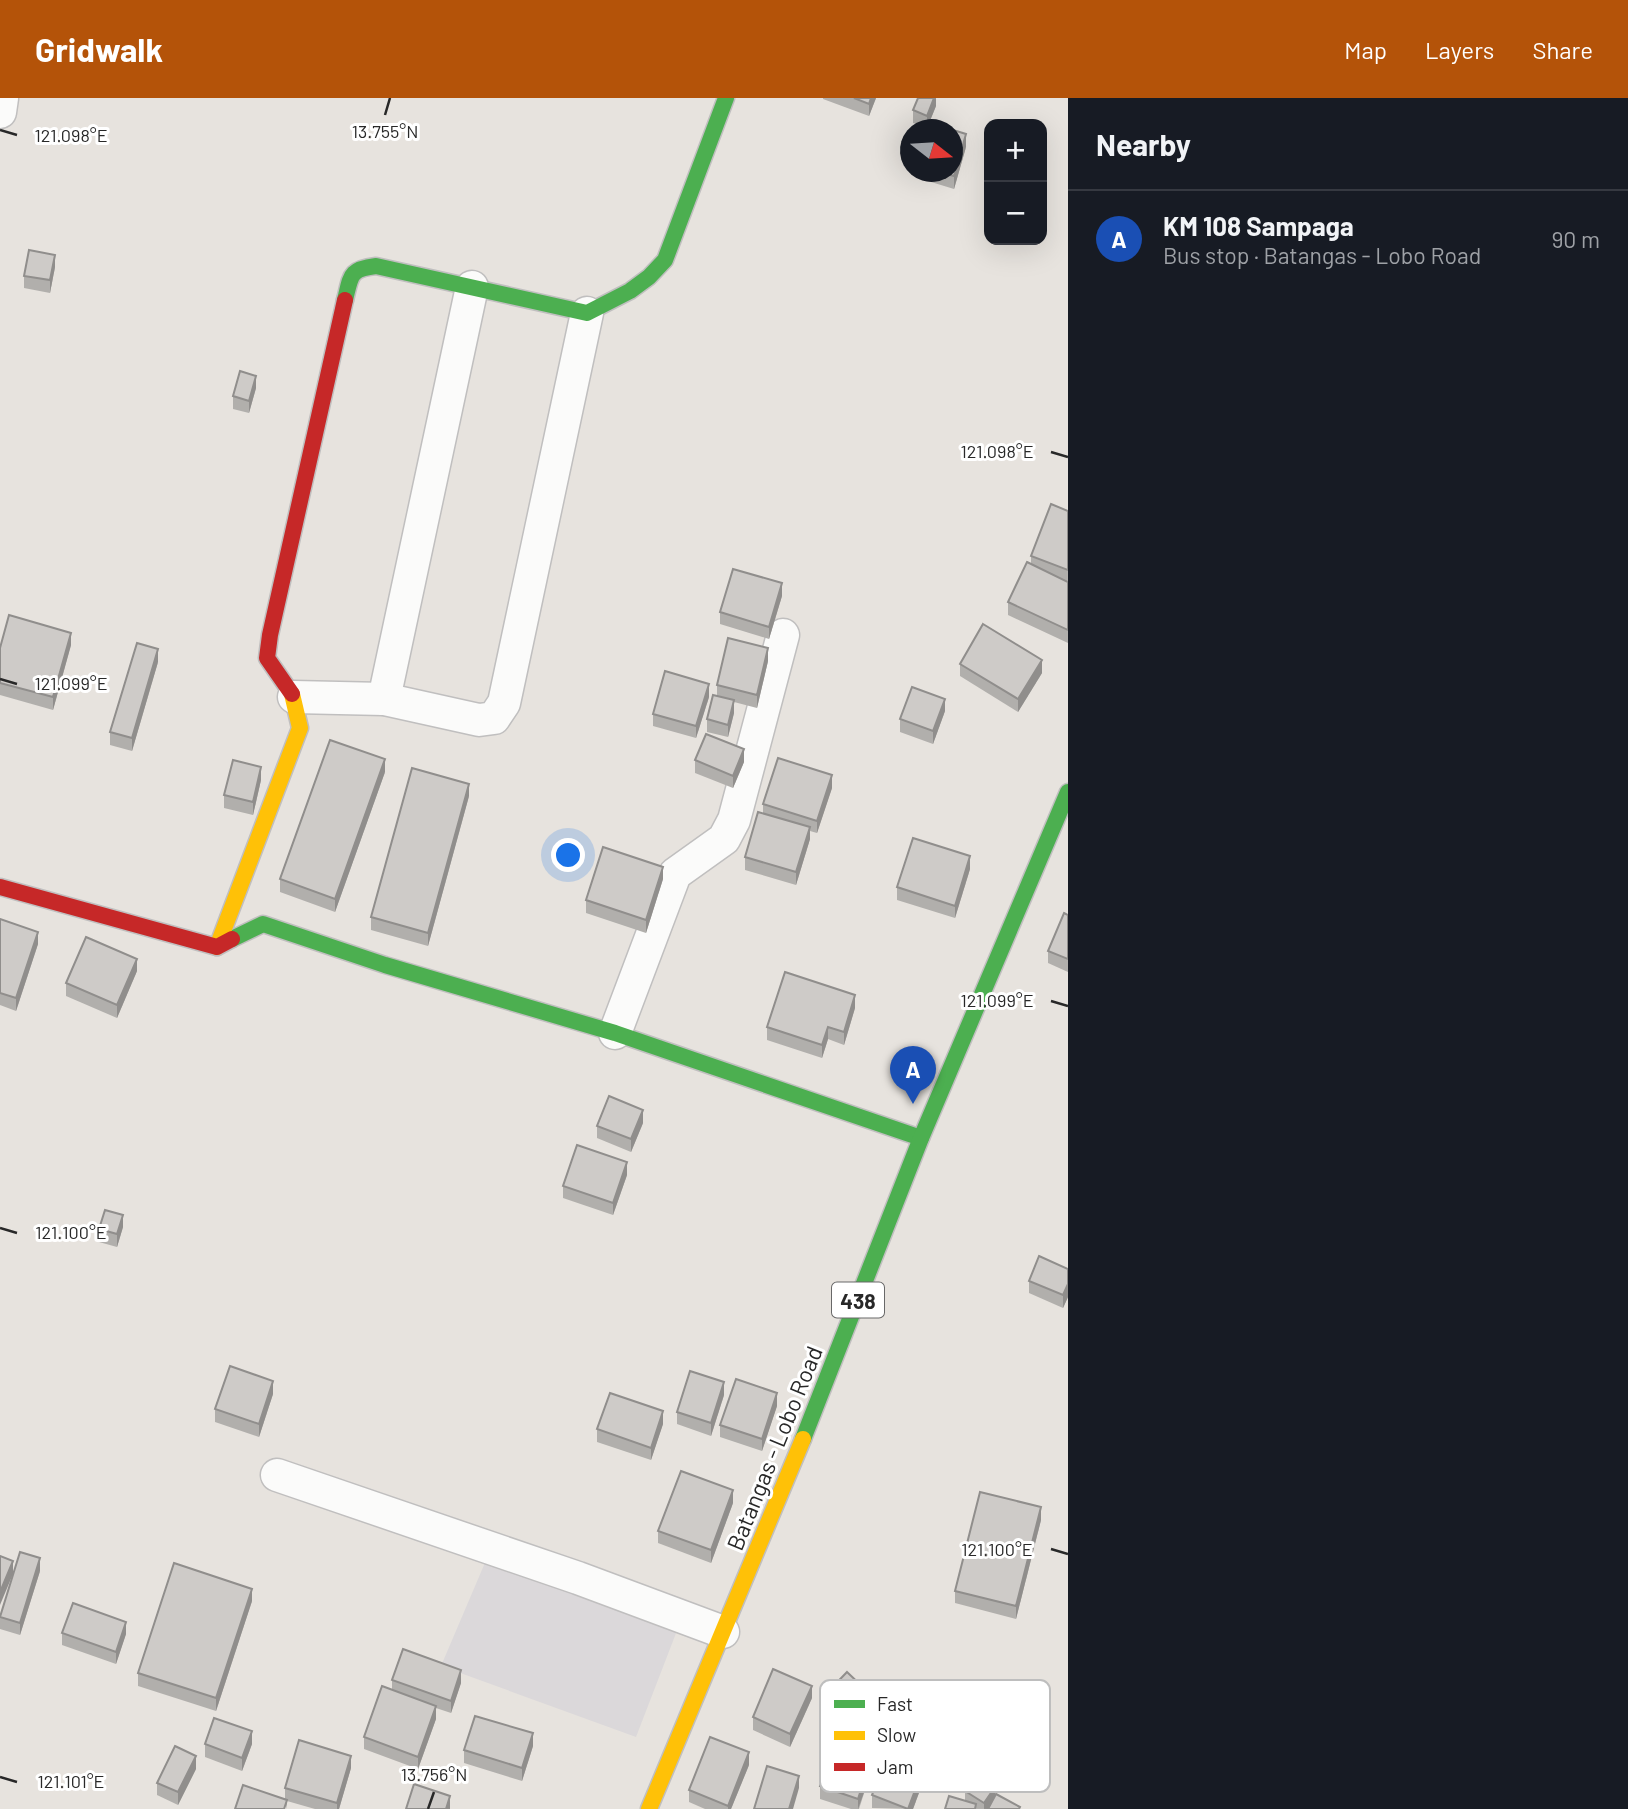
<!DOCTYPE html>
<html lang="en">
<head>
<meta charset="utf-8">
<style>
	:root { --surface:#171b24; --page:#242831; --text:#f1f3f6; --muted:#9ea1a6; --line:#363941; --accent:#b45309 }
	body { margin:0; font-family:Barlow,sans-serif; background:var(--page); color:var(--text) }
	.controls { position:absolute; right:21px; top:21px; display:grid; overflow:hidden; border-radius:14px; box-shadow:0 7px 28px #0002 }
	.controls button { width:63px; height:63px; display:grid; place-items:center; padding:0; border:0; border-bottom:2px solid var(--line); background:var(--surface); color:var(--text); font:35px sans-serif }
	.compass { position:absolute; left:900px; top:21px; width:63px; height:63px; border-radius:50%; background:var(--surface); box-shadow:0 7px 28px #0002; rotate:107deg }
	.you { position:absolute; left:569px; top:758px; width:24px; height:24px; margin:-18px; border:5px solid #fff; border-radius:50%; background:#1a73e8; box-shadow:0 0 0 10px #1a73e833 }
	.badge { display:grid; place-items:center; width:46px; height:46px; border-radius:50%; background:var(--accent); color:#fff; font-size:23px; font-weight:700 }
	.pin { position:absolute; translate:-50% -58px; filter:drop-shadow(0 2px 4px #0008) }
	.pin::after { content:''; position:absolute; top:37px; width:24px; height:21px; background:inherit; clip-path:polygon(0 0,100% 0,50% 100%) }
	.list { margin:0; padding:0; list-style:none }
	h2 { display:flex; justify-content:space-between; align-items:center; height:91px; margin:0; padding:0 28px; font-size:30px }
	h2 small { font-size:23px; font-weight:400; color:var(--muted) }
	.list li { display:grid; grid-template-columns:46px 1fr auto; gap:21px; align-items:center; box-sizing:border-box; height:98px; padding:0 28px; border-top:2px solid var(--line) }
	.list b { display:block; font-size:26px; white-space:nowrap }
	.list p { margin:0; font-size:23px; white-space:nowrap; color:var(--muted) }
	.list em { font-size:23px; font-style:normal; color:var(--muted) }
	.map { position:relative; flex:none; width:1068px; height:1711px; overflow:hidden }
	header { display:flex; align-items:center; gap:42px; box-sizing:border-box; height:98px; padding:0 35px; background:var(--accent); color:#fff }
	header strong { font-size:33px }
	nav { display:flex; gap:38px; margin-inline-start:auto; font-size:24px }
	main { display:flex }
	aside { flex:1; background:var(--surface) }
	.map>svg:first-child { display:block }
	.industrial { fill:#dbd8da }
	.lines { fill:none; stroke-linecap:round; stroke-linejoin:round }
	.street-casing { stroke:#c0bfbf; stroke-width:35 }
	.fast-casing { stroke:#c0bfbf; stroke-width:19 }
	.slow-casing { stroke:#c0bfbf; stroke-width:19 }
	.jam-casing { stroke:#c0bfbf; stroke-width:19 }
	.street { stroke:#fbfbfa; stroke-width:32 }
	.fast { stroke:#4caf50; stroke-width:16 }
	.slow { stroke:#ffc107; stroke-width:16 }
	.jam { stroke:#c62828; stroke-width:16 }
	.wall { fill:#b1afac }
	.shaded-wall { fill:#908e8c }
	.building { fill:#cecbc8; stroke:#908e8c; stroke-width:2 }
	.ticks { fill:none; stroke:#282828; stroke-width:2.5 }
	.labels { text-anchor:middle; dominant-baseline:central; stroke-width:6; stroke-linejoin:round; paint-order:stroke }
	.shield { fill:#fff; stroke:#686868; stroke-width:2 }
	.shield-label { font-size:21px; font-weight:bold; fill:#282828 }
	.street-label { font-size:23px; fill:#282828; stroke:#fff }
	.key { fill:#fff; stroke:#bebebe; stroke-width:2 }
	.key-label { font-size:19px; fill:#282828 }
	.ticks-label { font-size:18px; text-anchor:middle; fill:#282828; stroke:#fff; stroke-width:6; stroke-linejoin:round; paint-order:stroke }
</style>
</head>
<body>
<header>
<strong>Gridwalk</strong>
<nav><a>Map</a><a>Layers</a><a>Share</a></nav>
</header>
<main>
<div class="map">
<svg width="1068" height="1711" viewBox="0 0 1068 1711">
	<rect width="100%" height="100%" fill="#e7e3de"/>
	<polygon class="industrial" points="487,1460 678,1530 636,1639 441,1568"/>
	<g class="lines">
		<g class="street-casing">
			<g id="street">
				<polyline points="0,14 2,0"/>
				<polyline points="294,599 384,601 479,622 494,620 504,605 587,215"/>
				<polyline points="384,601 472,189"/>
				<polyline points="615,935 675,776 724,741 734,722 783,537"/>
				<polyline points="277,1377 578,1480 723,1534"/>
			</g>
		</g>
		<g class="fast-casing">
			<g id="fast">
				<path d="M 345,202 C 351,178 349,171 376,168 L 587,215 L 630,193 L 649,179 L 665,162 L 726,0"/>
				<polyline points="232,841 263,826 385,867 615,935 921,1040"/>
				<polyline points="803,1341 921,1040 1068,694"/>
			</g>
		</g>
		<g class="slow-casing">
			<g id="slow">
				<polyline points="217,849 300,630 292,596"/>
				<polyline points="649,1711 803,1341"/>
			</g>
		</g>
		<g class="jam-casing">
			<g id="jam">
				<polyline points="292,596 267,560 270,537 345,202"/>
				<polyline points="0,789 217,849 232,841"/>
			</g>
		</g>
		<use href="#street" class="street"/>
		<use href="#fast" class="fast"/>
		<use href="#slow" class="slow"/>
		<use href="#jam" class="jam"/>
	</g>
	<g class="wall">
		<polygon points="823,0 876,0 869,18 823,1"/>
		<polygon points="936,0 936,8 927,30 913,25 913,12"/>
		<polygon points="966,49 954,91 918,80 918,74 953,74"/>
		<polygon points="55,169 50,195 24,190 24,178"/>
		<polygon points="256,290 249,315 233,311 233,298"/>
		<polygon points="1068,413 1068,545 1008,517 1008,504 1031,466 1031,458"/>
		<polygon points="782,498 769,541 720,526 720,514"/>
		<polygon points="71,547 53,612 0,597 0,550"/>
		<polygon points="768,563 757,610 734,604 734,615 728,639 707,634 707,621 717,598 717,587"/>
		<polygon points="158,564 132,653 110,647 110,634"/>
		<polygon points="960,566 1042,575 1018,614 960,578"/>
		<polygon points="709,599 696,640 653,628 653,616"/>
		<polygon points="945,613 933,646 900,634 900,621"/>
		<polygon points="695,662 744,664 733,690 695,675"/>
		<polygon points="385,674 335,814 280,794 280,781"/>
		<polygon points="261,682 253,717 224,710 224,697"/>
		<polygon points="832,690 817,735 810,733 810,741 796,787 745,772 745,759 763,715 763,706"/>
		<polygon points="469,698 428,848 371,832 371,819"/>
		<polygon points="970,771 955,820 897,802 897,789"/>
		<polygon points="663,781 646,835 586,815 586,802"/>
		<polygon points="1068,817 1068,874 1048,865 1048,853"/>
		<polygon points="0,821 38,846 16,913 0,907"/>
		<polygon points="137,873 117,920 66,898 66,885"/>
		<polygon points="855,910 844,947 828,941 822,960 767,942 767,929"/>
		<polygon points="643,1025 631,1054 597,1040 597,1028"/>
		<polygon points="627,1077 613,1117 563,1100 563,1088"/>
		<polygon points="123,1129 117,1149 99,1144 99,1131"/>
		<polygon points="1068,1171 1068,1199 1063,1210 1029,1195 1029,1183"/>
		<polygon points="273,1296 259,1339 215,1324 215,1311"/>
		<polygon points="724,1297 711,1338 677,1326 677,1314"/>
		<polygon points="777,1308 762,1353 720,1339 720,1327"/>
		<polygon points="663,1326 651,1362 597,1344 597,1331"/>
		<polygon points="733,1405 711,1465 658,1445 658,1433"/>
		<polygon points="1041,1422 1016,1521 955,1505 955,1493"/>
		<polygon points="40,1473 20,1537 0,1531 0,1519"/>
		<polygon points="252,1503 216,1613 138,1588 138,1575"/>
		<polygon points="62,1535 126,1536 116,1566 62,1547"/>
		<polygon points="392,1582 461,1585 451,1615 436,1610 436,1621 418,1671 364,1651 364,1639 392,1592"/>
		<polygon points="823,1599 867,1606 843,1630 823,1611"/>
		<polygon points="812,1600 790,1649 753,1632 753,1619"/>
		<polygon points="205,1646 252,1646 242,1673 205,1659"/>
		<polygon points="533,1648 522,1683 464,1665 464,1652"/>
		<polygon points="749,1667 731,1711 705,1711 689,1704 689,1692"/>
		<polygon points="351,1670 339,1711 315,1711 287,1703 287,1711 285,1702 285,1690"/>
		<polygon points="196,1671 178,1707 157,1697 157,1685"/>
		<polygon points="926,1676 913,1711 872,1710 872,1697"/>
		<polygon points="867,1686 859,1711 851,1711 820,1701 820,1688"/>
		<polygon points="965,1693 995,1697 1020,1711 945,1711 965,1703"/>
	</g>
	<g class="shaded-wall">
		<polygon points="871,0 876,0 869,18 869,6"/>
		<polygon points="934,0 936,0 936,8 927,30 927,18"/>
		<polygon points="966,36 966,49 954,91 954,78"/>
		<polygon points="55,157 55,169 50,195 50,182"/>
		<polygon points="256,278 256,290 249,315 249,303"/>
		<polygon points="782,485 782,498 769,541 769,529"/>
		<polygon points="71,535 71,547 53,612 53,599"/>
		<polygon points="768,550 768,563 757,610 757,597"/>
		<polygon points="158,551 158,564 132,653 132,640"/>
		<polygon points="1042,562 1042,575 1018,614 1018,601"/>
		<polygon points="709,586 709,599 696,640 696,628"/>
		<polygon points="945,601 945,613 933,646 933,633"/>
		<polygon points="734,602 734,615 728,639 728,627"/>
		<polygon points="744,651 744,664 733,690 733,678"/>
		<polygon points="385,661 385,674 335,814 335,801"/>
		<polygon points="261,669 261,682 253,717 253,704"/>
		<polygon points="832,677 832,690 817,735 817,723"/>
		<polygon points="469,686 469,698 428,848 428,835"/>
		<polygon points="810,729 810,741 796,787 796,774"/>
		<polygon points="970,758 970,771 955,820 955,808"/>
		<polygon points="663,769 663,781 646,835 646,822"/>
		<polygon points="38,834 38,846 16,913 16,900"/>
		<polygon points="137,861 137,873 117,920 117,907"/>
		<polygon points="855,897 855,910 844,947 844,934"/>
		<polygon points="828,929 828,941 822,960 822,947"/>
		<polygon points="643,1012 643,1025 631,1054 631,1041"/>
		<polygon points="627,1064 627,1077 613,1117 613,1105"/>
		<polygon points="123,1117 123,1129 117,1149 117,1136"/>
		<polygon points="1068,1186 1068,1199 1063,1210 1063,1197"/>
		<polygon points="273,1283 273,1296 259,1339 259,1326"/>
		<polygon points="724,1284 724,1297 711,1338 711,1325"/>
		<polygon points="777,1295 777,1308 762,1353 762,1341"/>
		<polygon points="663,1313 663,1326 651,1362 651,1350"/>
		<polygon points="733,1392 733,1405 711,1465 711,1452"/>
		<polygon points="1041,1409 1041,1422 1016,1521 1016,1508"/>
		<polygon points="40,1460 40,1473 20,1537 20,1525"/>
		<polygon points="13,1463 13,1476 0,1507 0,1494"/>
		<polygon points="252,1491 252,1503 216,1613 216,1600"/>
		<polygon points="126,1524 126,1536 116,1566 116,1554"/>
		<polygon points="461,1572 461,1585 451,1615 451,1603"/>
		<polygon points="812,1588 812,1600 790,1649 790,1636"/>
		<polygon points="867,1593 867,1606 843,1630 843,1618"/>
		<polygon points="436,1608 436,1621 418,1671 418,1659"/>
		<polygon points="252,1633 252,1646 242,1673 242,1660"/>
		<polygon points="533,1635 533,1648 522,1683 522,1670"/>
		<polygon points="749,1654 749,1667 731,1711 728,1711 728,1708"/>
		<polygon points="196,1658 196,1671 178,1707 178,1694"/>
		<polygon points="351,1658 351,1670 339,1711 337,1711 337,1705"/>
		<polygon points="926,1663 926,1676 913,1711 908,1711"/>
		<polygon points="867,1673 867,1686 858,1711 858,1701"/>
		<polygon points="799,1678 799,1690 793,1711 789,1711"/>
		<polygon points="995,1689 995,1701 989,1711 984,1711 984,1705"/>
		<polygon points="450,1698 450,1711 446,1711"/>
	</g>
	<g class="building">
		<polygon points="854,0 871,0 869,6"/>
		<polygon points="918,0 934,0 927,18 913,12"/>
		<polygon points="931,26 950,32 929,32"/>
		<polygon points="953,32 966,36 954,78 939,74 953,74"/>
		<polygon points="29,152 55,157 50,182 24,178"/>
		<polygon points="240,273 256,278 249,303 233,298"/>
		<polygon points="1051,406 1068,413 1068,472 1031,458"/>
		<polygon points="1027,464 1068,484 1068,532 1008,504"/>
		<polygon points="733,471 782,485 769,529 720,514"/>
		<polygon points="9,517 71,535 53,599 0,585 0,550"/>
		<polygon points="983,526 1042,562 1018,601 960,566"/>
		<polygon points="728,540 768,550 757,597 717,587"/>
		<polygon points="137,545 158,551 132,640 110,634"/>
		<polygon points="665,573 709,586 696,628 653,616"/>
		<polygon points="912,589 945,601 933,633 900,621"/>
		<polygon points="713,597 734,602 728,627 707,621"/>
		<polygon points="706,636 744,651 733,678 695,662"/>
		<polygon points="330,642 385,661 335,801 280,781"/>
		<polygon points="778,660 832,677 817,723 763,706"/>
		<polygon points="233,662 261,669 253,704 224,697"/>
		<polygon points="412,670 469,686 428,835 371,819"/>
		<polygon points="758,714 810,729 796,774 745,759"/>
		<polygon points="913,740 970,758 955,808 897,789"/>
		<polygon points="603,749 663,769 646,822 586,802"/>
		<polygon points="1064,815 1068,817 1068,861 1048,853"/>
		<polygon points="0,821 38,834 16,900 0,895"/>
		<polygon points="86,839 137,861 117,907 66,885"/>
		<polygon points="785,874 855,897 844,934 828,929 822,947 767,929"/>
		<polygon points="609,998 643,1012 631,1041 597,1028"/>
		<polygon points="577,1047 627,1064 613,1105 563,1088"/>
		<polygon points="105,1112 123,1117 117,1136 99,1131"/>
		<polygon points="1039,1158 1068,1171 1068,1186 1063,1197 1029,1183"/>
		<polygon points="230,1268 273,1283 259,1326 215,1311"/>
		<polygon points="690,1273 724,1284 711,1325 677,1314"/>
		<polygon points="736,1281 777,1295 762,1341 720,1327"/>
		<polygon points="610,1295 663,1313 651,1350 597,1331"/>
		<polygon points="681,1373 733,1392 711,1452 658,1433"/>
		<polygon points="980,1394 1041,1409 1016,1508 955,1493"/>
		<polygon points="20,1454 40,1460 20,1525 0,1519"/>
		<polygon points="0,1458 13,1463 0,1494"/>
		<polygon points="174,1465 252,1491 216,1600 138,1575"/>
		<polygon points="73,1505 126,1524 116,1554 62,1535"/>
		<polygon points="403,1551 461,1572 451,1603 392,1582"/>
		<polygon points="773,1571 812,1588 790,1636 753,1619"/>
		<polygon points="847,1574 867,1593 843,1618 823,1599"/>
		<polygon points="382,1588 436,1608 418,1659 364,1639"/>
		<polygon points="475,1618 533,1635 522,1670 464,1652"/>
		<polygon points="214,1620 252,1633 242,1660 205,1646"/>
		<polygon points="710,1639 749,1654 728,1708 689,1692"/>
		<polygon points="299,1642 351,1658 337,1705 285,1690"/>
		<polygon points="175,1648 196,1658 178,1694 157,1685"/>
		<polygon points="891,1650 926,1663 908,1711 872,1697"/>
		<polygon points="829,1660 867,1673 858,1701 820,1688"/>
		<polygon points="767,1668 799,1678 789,1711 754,1711"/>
		<polygon points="975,1676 995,1689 984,1705 965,1693"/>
		<polygon points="414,1686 450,1698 446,1711 406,1711"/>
		<polygon points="243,1687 287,1702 284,1711 235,1711"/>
		<polygon points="996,1696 1020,1709 1019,1711 988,1711"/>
		<polygon points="949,1698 976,1706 975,1711 945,1711"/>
	</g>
	<path class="ticks" d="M 385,17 L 390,0M 0,32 L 17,37M 1051,354 L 1068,359M 0,581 L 17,586M 1051,903 L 1068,908M 0,1130 L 17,1135M 1051,1451 L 1068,1456M 0,1679 L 17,1684M 428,1711 L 434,1694"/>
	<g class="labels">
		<rect class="shield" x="832" y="1184.5" width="52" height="35" rx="5"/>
		<g class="shield-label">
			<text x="858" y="1202">438</text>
		</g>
		<g class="street-label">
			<text transform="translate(774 1350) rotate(-68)">Batangas - Lobo Road</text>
		</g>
	</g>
	<rect x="820" y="1582" width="230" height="112" rx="10" class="key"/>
	<rect x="834" y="1602" width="31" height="8" fill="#4caf50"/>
	<rect x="834" y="1633" width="31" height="9" fill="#ffc107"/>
	<rect x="834" y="1665" width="31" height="8" fill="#c62828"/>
	<g class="key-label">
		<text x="877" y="1613">Fast</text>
		<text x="877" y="1644">Slow</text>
		<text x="877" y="1676">Jam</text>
	</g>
	<g class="ticks-label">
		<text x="385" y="40">13.755°N</text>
		<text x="71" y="44">121.098°E</text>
		<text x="997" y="360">121.098°E</text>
		<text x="71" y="592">121.099°E</text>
		<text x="997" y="909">121.099°E</text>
		<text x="71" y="1141">121.100°E</text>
		<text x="997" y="1458">121.100°E</text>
		<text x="434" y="1683">13.756°N</text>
		<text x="71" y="1690">121.101°E</text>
	</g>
</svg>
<div class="controls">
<button>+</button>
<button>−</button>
</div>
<svg class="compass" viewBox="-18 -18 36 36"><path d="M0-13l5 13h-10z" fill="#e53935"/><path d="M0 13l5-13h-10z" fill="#9ea1a6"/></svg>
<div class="you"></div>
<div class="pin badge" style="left:913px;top:1006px;background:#1a4fb4">A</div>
</div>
<aside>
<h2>Nearby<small></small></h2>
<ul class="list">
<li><span class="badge" style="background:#1a4fb4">A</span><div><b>KM 108 Sampaga</b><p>Bus stop · Batangas - Lobo Road</p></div><em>90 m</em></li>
</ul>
</aside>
</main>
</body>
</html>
